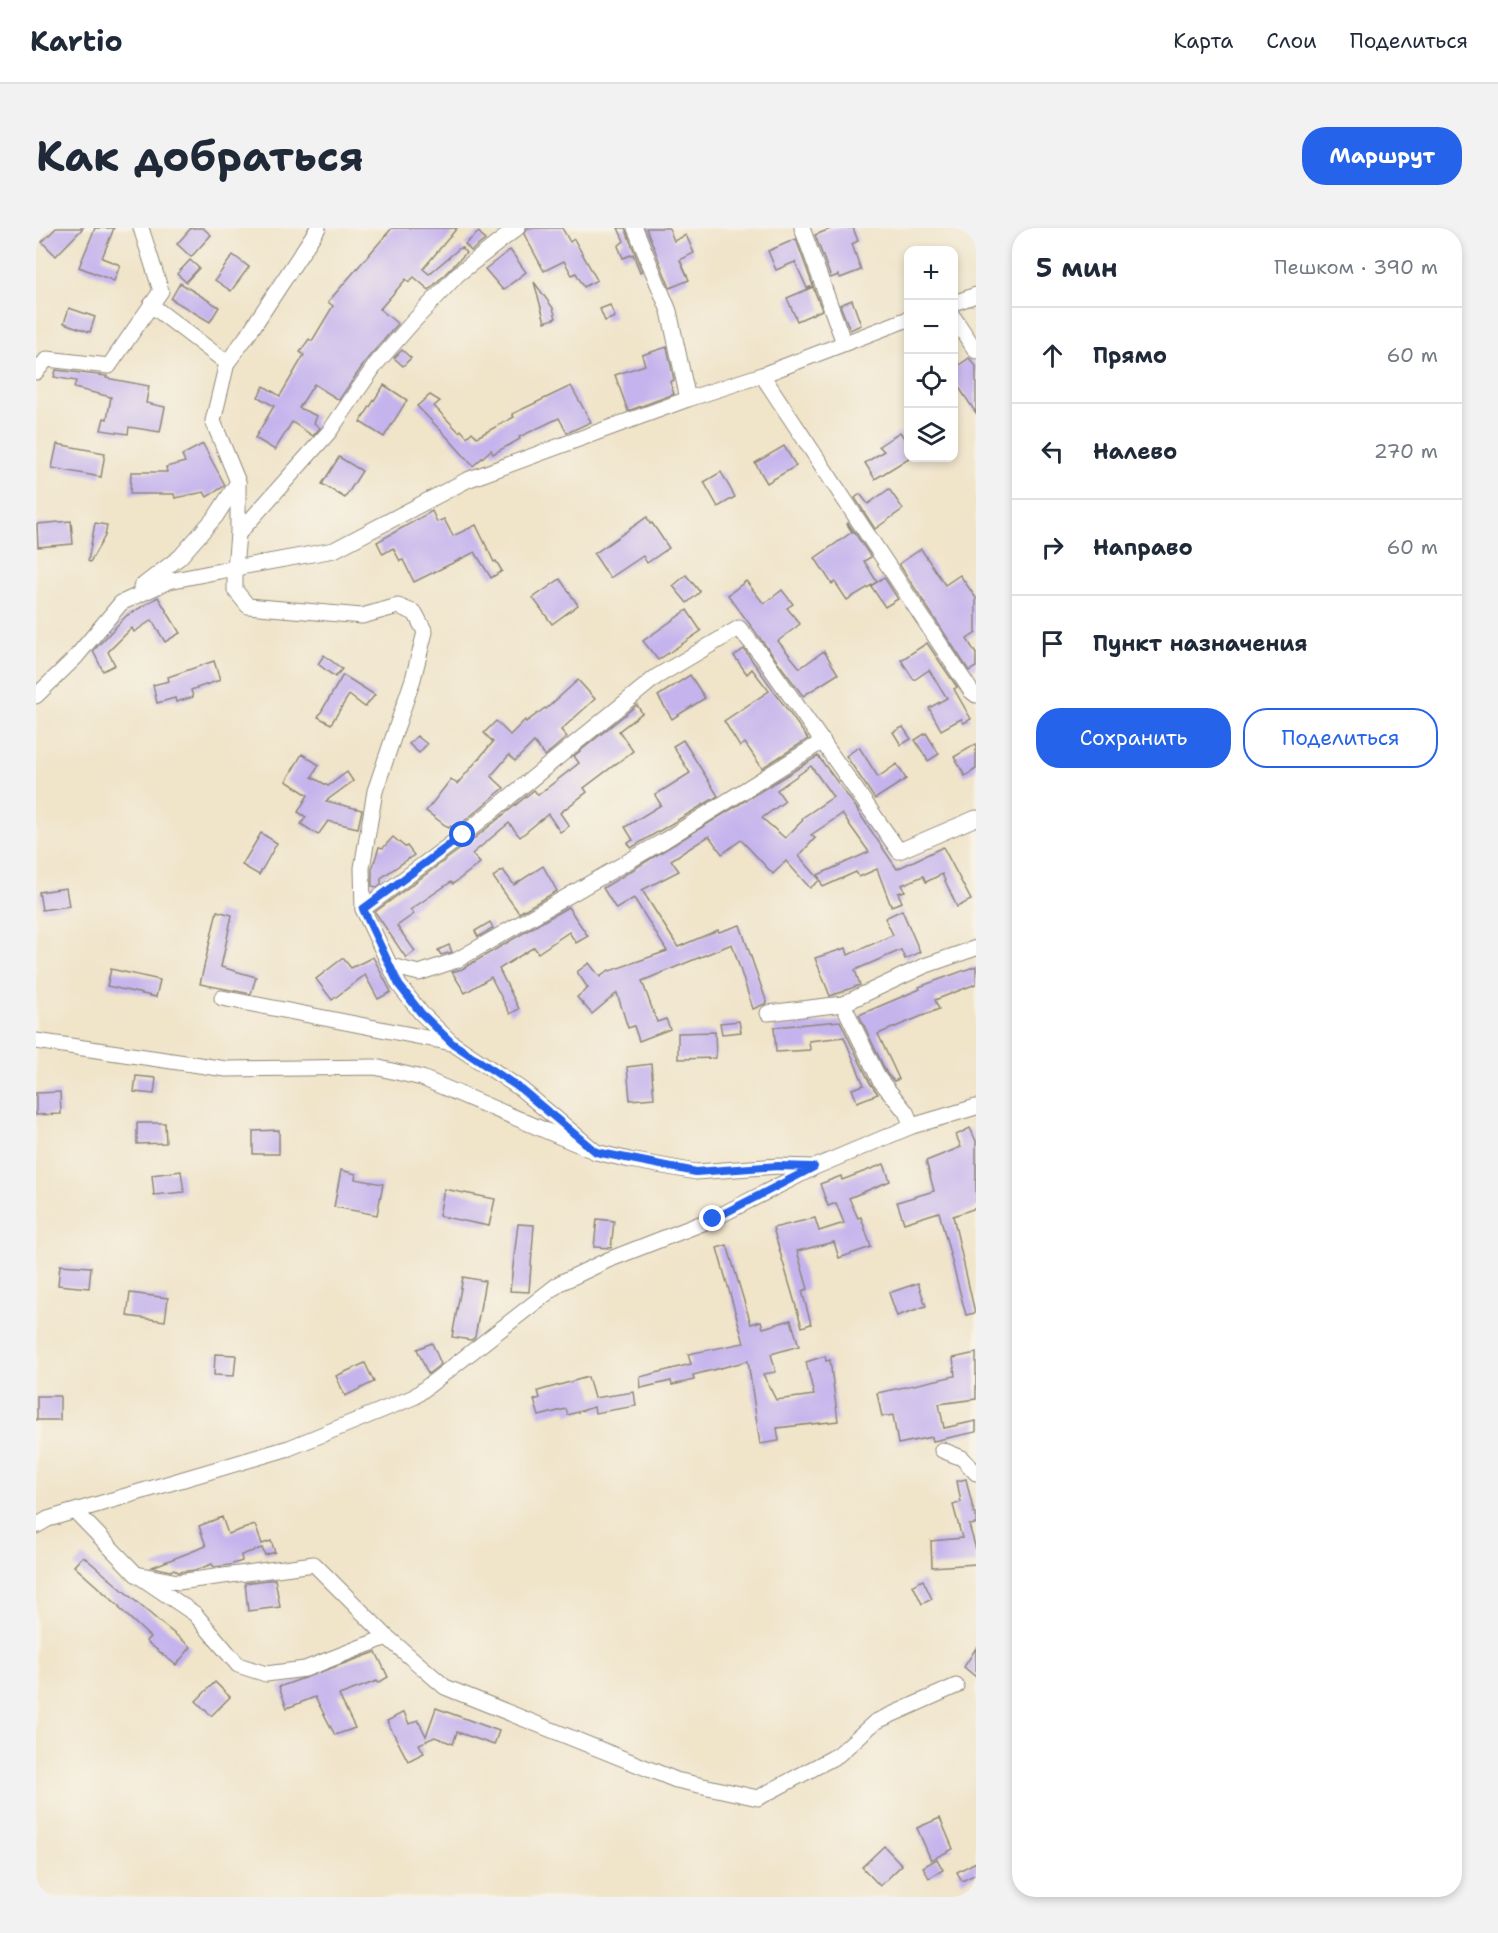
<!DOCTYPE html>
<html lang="ru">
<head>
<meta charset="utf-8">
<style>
	:root { --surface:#fff; --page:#f2f2f3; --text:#1f2937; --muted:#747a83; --line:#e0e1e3; --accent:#2563eb }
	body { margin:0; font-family:"Shantell Sans",sans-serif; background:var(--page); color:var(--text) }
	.controls { position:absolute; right:18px; top:18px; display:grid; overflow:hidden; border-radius:12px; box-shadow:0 3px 9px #0003 }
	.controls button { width:54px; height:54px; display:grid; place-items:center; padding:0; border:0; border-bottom:2px solid var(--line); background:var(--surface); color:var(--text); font:30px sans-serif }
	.stop { position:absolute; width:18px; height:18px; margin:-14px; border:4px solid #2563eb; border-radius:50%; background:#fff }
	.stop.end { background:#2563eb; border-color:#fff; box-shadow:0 2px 6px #0008 }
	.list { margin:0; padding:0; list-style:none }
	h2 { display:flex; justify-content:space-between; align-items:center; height:78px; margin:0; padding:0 24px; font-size:26px }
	h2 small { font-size:20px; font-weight:400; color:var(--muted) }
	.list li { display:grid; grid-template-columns:39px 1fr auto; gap:18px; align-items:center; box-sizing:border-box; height:96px; padding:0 24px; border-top:2px solid var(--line) }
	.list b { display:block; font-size:22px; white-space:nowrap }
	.list em { font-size:20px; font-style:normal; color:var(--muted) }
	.actions { display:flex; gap:12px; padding:18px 24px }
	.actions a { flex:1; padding:14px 0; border:2px solid var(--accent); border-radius:24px; text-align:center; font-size:21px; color:var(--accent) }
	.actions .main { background:var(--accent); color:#fff }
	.icon { flex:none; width:33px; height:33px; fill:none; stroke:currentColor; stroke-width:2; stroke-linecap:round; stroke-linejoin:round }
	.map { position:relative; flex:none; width:940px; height:1669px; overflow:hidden; border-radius:24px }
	header { display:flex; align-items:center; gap:36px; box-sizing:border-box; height:84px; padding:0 30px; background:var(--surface); border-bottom:2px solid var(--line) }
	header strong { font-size:28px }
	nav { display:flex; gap:33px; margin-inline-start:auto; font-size:21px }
	.intro { display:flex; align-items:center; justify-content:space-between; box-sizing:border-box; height:144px; padding:0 36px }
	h1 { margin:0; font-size:42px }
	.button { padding:15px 27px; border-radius:24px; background:var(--accent); color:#fff; font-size:21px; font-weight:700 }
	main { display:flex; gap:36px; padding:0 36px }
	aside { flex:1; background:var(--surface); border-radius:24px; box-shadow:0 3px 9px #0003 }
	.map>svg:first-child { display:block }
	.building { fill:#c5b3ed; fill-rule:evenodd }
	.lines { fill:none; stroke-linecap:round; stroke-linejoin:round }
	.minor-casing { stroke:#8e887a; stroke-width:17 }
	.minor { stroke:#fff; stroke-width:15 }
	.route { stroke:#2563eb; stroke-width:8 }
</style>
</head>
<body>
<header>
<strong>Kartio</strong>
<nav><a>Карта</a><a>Слои</a><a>Поделиться</a></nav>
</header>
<div class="intro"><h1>Как добраться</h1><a class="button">Маршрут</a></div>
<main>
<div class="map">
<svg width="940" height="1669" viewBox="0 0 940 1669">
	<rect width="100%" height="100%" fill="#f7f3e8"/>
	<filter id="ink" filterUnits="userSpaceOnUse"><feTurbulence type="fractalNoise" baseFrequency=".0167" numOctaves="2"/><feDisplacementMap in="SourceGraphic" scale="12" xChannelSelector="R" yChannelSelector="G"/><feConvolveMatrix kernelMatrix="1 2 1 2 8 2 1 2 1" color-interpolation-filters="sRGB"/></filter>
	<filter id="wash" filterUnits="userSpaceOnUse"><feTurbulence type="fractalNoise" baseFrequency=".008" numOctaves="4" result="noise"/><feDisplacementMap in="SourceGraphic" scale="24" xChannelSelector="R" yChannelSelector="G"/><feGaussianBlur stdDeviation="1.35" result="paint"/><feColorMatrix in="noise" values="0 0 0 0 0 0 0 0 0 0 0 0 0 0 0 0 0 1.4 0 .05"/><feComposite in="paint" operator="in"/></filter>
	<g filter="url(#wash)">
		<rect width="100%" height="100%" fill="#f0e4c9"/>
		<g id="blocks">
			<g class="building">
				<polygon points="20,0 47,0 20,28 6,14"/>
				<polygon points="59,0 78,0 66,30 84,37 78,53 43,39"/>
				<polygon points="155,0 167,0 175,7 155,29 141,16"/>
				<polygon points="356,0 421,0 387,41 393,46 425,19 430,25 393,62 378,49 373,54 370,51 344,81 362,96 332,130 303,172 278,156 263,180 281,188 278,195 284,200 277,208 256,194 239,222 219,210 238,178 222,169 228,158 244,168 268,127 264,124 273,111 276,113 297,78 292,74"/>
				<polygon points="491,0 526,0 534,14 538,11 561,52 548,59 540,45 536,47 528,33 508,43 488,6"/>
				<polygon points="582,0 589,0 606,43 604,44 597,26 587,30 582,18 588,13"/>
				<polygon points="610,0 633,0 638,13 650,7 658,25 644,32 653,52 634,60"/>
				<polygon points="797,0 817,0 822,13 816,16 825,42 804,50 802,47 795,50 779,7"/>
				<polygon points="443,4 449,12 435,23 429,16"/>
				<polygon points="760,11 777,58 771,60 759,34 740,42 732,23"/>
				<polygon points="474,22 490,44 467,62 449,41"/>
				<polygon points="197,27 213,39 195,63 179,52"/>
				<polygon points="154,32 163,40 150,54 141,46"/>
				<polygon points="498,54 517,80 520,90 509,94"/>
				<polygon points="144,55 183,79 174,94 135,71"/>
				<polygon points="777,59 786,82 761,93 751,70"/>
				<polygon points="816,72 825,97 814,102 804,77"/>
				<polygon points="574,77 579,89 569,93 564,81"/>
				<polygon points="33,80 59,89 54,104 28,95"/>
				<polygon points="631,119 638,152 634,154 638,166 592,183 579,147 609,137 606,127"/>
				<polygon points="366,122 375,130 367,138 358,130"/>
				<polygon points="933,130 940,138 940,185 918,152 918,141"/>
				<polygon points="20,142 71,148 70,150 113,158 110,175 129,179 124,204 93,199 92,206 65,202 68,190 71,191 75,169 38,160 40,153 18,149"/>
				<polygon points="348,157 371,172 348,209 324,194"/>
				<polygon points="535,158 555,194 531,205 523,190 483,209 484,211 457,226 455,222 437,238 413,211 381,178 394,167 404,173 398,178 423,204 425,202 431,209 436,204 441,209 478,189 476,186"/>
				<polygon points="864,204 873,217 873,230 839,251 829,235 848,223 843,218"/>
				<polygon points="21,216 69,225 65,249 16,240"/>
				<polygon points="167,216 189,257 187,259 171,269 168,264 139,270 138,266 94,266 95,244 131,244 130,239 149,234 146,227"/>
				<polygon points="748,218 760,238 731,255 719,235"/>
				<polygon points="303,229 326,243 309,270 286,256"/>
				<polygon points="685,244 699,269 682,279 668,254"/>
				<polygon points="853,261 867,281 839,301 819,270 824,266 832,276"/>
				<polygon points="396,283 401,294 408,291 417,308 440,297 458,334 460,333 466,343 455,350 439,324 378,354 367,332 364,333 357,320 347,326 341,314"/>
				<polygon points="611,289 614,296 616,295 633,320 611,335 607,328 574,350 558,326"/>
				<polygon points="35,293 37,316 2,319 1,296"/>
				<polygon points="59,295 71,297 69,308 54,334 52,333"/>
				<polygon points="812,295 835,329 828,333 841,354 811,372 799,354 796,356 779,330 816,304 811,296"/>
				<polygon points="885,321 909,357 924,347 940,370 940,405 931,411 940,426 940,439 933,443 863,336"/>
				<polygon points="650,347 664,364 651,375 637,358"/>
				<polygon points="848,349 862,371 849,379 835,358"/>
				<polygon points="524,351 542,377 516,396 497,370"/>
				<polygon points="710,353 728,376 746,362 757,376 751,380 764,396 742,413 764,440 788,423 802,446 767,468 692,367"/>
				<polygon points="122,369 144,405 129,414 116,392 98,404 96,400 72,424 79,437 67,443 57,423 90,388"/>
				<polygon points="651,382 665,403 622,432 607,413"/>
				<polygon points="891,415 921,459 918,461 935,491 928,495 925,491 905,502 893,480 911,470 893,442 878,452 865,432"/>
				<polygon points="708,421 772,511 726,540 709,515 704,519 688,493 733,463 716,441 711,446 698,428"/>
				<polygon points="288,427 306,441 299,449 282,436"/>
				<polygon points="178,433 184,452 155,462 157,469 140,474 139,470 121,475 117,457 133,453 132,449"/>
				<polygon points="307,447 339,467 329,479 313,467 295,496 282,489"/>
				<polygon points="654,447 669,470 636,491 622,468"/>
				<polygon points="542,452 559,471 525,502 531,509 509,528 498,514 479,533 473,527 455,548 468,560 419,601 415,598 413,600 390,583 415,551 421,556 457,514 448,505 460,493 474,507 489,492 490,494 509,480 510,481"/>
				<polygon points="601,477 606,485 583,503 597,523 548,560 551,564 524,585 533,598 524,604 512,586 484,609 473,595 436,626 444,635 417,656 415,654 374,682 378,686 361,698 379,723 370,730 339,684 435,613 498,562 502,567 543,535 538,528"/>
				<polygon points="867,499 875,511 865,517 857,504"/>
				<polygon points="890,505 903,526 892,533 879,512"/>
				<polygon points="381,508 391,516 383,525 373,516"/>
				<polygon points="647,512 682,568 595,620 592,615 597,612 589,599 625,577 619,567 654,545 637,518"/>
				<polygon points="940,516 940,541 929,548 918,529"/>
				<polygon points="823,519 842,549 861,536 870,551 839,571 810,528"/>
				<polygon points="266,526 283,537 276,549 292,558 311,544 317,553 290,573 326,582 322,600 292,593 282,607 265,596 270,589 262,584 272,567 250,553"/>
				<path d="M 782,528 L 822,582 L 821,582 L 861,641 L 907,619 L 935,672 L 921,679 L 906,646 L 890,654 L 887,648 L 866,657 L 869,663 L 862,665 L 866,674 L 855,678 L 841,641 L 823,649 L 820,644 L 787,659 L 782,647 L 833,624 L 806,586 L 775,607 L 779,610 L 763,628 L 784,652 L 774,660 L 750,633 L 737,646 L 705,612 L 686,626 L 673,608 L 635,632 L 643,643 L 606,662 L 642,719 L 682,702 L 683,704 L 704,697 L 731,775 L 717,781 L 696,716 L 606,753 L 621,794 L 630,791 L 634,801 L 603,813 L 598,798 L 592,800 L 581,765 L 556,786 L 541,769 L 552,760 L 541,744 L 553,735 L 564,749 L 573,742 L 574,743 L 631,723 L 598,670 L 580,681 L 567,660 ZM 775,538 L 797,569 L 766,590 L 767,592 L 749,610 L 726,590 L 749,573 L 741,562 Z"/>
				<polygon points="225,605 241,615 223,647 206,637"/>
				<polygon points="357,609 369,619 371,618 378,627 345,650 345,656 341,659 336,658 336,641 343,619 347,620"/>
				<polygon points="507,638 521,663 483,685 457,649 467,642 478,657"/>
				<polygon points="30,660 33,678 6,682 3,664"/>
				<polygon points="532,679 552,708 540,715 533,704 502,725 498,719 463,741 483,781 474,786 455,749 429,765 416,744 426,741"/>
				<polygon points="866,682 884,724 869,731 865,722 819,742 824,757 794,768 779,730 810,720 812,727 857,707 849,690"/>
				<polygon points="181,683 196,687 185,739 220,749 215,766 164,756"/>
				<polygon points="454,694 457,700 442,709 439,703"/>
				<polygon points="413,717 416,724 405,727 402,722"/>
				<polygon points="337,729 355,764 342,771 329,747 296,772 280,751 307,730 315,740"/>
				<polygon points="940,738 940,756 899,772 903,781 842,806 863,851 858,853 851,846 823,787 884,761 883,759"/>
				<polygon points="75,741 124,752 120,769 71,758"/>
				<polygon points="703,793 705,804 686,806 684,795"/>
				<polygon points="804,793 834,855 842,866 821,874 816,861 828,857 808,809 773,813 774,822 740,824 738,799"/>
				<polygon points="679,804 680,830 642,831 642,805"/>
				<polygon points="615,836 618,870 594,872 591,839"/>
				<polygon points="100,848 120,850 118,866 98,864"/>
				<polygon points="24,864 25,886 0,887 0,865"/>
				<polygon points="101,895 129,895 130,915 101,916"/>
				<polygon points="934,900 940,913 940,980 917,988 939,1085 930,1087 903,984 868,995 861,974 898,963 890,933 925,919 920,907"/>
				<polygon points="243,902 243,926 217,926 217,903"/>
				<polygon points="848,936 854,953 813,970 822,990 825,989 835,1019 803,1030 798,1014 761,1023 772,1061 766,1063 775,1096 766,1099 737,1000 779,990 783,1003 808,995 800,975 792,978 784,956 805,948 806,952"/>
				<polygon points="305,942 320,946 319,951 347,956 341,987 298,979"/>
				<polygon points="145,943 148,964 118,967 116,947"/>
				<polygon points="408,961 459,971 453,998 403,988"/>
				<polygon points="561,991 578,993 575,1020 558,1019"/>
				<polygon points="482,996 498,997 493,1064 474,1063"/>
				<polygon points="691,1017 715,1096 725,1093 727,1100 755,1092 763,1118 735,1126 740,1144 727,1146 740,1172 778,1167 770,1134 789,1128 790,1133 794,1132 802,1193 741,1200 743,1213 724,1216 712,1133 657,1147 658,1152 636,1157 635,1153 605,1160 604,1149 655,1136 652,1126 708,1115 681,1020"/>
				<polygon points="24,1037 55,1039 53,1060 22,1057"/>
				<polygon points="427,1049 449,1053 439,1109 435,1112 416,1109"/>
				<polygon points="882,1055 890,1078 861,1088 853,1065"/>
				<polygon points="94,1065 132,1070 129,1093 91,1088"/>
				<polygon points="396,1115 405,1136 392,1146 381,1121"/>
				<polygon points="940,1125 940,1171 903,1176 908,1200 940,1193 940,1204 897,1213 896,1209 862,1216 857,1187 846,1189 841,1165 919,1148 917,1130"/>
				<polygon points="179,1126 200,1127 198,1148 178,1147"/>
				<polygon points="329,1135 338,1154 309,1168 300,1148"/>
				<polygon points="552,1149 558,1170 598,1164 600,1178 559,1185 558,1179 532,1187 530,1181 503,1188 498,1172 504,1170 502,1163"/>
				<rect x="1" y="1168" width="23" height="24"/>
				<polygon points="930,1251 938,1285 940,1285 940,1296 933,1297 940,1321 940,1336 896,1339 895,1313 926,1310 917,1277 925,1274 921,1253"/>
				<polygon points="186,1289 192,1306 219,1297 226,1316 235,1313 239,1324 229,1327 226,1320 205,1327 206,1333 194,1337 178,1339 176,1336 160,1342 142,1344 138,1341 135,1343 116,1339 170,1318 163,1298"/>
				<polygon points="47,1328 125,1395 155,1419 140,1437 110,1413 114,1409 83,1380 84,1379 38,1338"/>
				<polygon points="239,1351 244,1379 212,1383 209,1355"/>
				<polygon points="887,1352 896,1371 886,1376 877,1357"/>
				<polygon points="940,1420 940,1449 928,1439"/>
				<polygon points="340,1424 352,1449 342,1455 341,1453 303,1467 319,1500 299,1507 279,1469 251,1480 243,1459"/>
				<polygon points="179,1454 194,1469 175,1488 160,1473"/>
				<polygon points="400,1480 463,1503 458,1517 421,1504 417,1516 399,1509 383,1516 388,1525 372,1533 351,1493 368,1484 373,1496 382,1492 390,1508"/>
				<polygon points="904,1590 917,1621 895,1632 881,1600"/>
				<polygon points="848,1618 866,1637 844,1658 826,1639"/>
				<polygon points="901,1631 907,1642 893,1650 887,1639"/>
				<polygon points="940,1634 940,1646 926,1653 921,1644"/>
			</g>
		</g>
	</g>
	<g filter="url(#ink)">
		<use href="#blocks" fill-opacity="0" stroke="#8e887a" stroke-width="1.5"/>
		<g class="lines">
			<g class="minor-casing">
				<g id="minor">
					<polyline points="599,0 633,83 652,171"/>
					<polyline points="766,0 808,115"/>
					<polyline points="918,75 940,67"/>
					<polyline points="115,77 191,135 177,193 202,254 202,306 199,340 298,322 431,252 652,171 726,147 872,91"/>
					<polyline points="918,90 940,123"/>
					<polyline points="191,135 211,108 282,0"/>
					<polyline points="0,144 11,131 73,138 125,63 105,0"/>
					<polyline points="726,147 935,463 940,467"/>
					<polyline points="202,306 293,204 340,136 375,96 422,46 481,0"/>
					<polyline points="105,359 144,329 180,288 202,254"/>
					<polyline points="0,468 39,430 85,375 133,353 199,340 199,362 212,378 326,388 362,378 379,385 389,404 377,451 339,563 326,640 327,681 363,757 385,785 416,815 485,861 560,924"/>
					<polyline points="327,681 427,607 620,449 703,400 727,429 863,623 940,590"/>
					<polyline points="355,738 383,745 421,732 629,612 787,513"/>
					<polyline points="186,770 416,815"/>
					<polyline points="807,776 843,851 870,884 876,898"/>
					<polyline points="732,785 807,776 888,738 940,720"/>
					<polyline points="0,813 190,841 339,839 386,850 560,924 594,932 660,944 742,938 777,939"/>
					<polyline points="906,1222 926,1230 940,1245"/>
					<polyline points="40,1284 100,1346 159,1386 202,1437 230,1446 269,1441 351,1409"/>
					<polyline points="0,1298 12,1291 253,1220 378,1169 524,1055 572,1032 677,991 779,939 876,898 940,879"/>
					<polyline points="100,1346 142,1354 278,1336 351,1409 409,1459 640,1552 722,1570 802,1527 839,1494 920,1458"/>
				</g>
			</g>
			<use href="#minor" class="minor"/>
		</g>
	</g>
	<g class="lines" filter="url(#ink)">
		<polyline class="route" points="427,607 327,681 363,757 385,785 416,815 485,861 560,924 660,944 742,938 778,939 677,991"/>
	</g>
</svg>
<div class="controls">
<button>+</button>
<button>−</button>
<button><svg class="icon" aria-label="locate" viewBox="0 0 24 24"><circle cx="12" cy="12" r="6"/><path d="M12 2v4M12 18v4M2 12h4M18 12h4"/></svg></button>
<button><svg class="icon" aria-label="layers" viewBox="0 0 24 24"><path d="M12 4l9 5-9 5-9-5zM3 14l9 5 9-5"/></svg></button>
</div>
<div class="stop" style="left:427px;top:607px"></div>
<div class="stop end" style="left:677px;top:991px"></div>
</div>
<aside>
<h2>5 мин<small>Пешком · 390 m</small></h2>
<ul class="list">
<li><svg class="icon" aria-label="ahead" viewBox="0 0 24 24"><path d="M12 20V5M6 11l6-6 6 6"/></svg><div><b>Прямо</b></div><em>60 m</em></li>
<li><svg class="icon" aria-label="left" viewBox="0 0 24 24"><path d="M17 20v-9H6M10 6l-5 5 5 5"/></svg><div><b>Налево</b></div><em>270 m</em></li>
<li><svg class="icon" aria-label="right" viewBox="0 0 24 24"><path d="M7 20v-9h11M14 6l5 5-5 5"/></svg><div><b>Направо</b></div><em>60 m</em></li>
<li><svg class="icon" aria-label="arrive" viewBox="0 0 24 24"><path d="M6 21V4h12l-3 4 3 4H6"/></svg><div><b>Пункт назначения</b></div></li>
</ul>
<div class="actions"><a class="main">Сохранить</a><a>Поделиться</a></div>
</aside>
</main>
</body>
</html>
